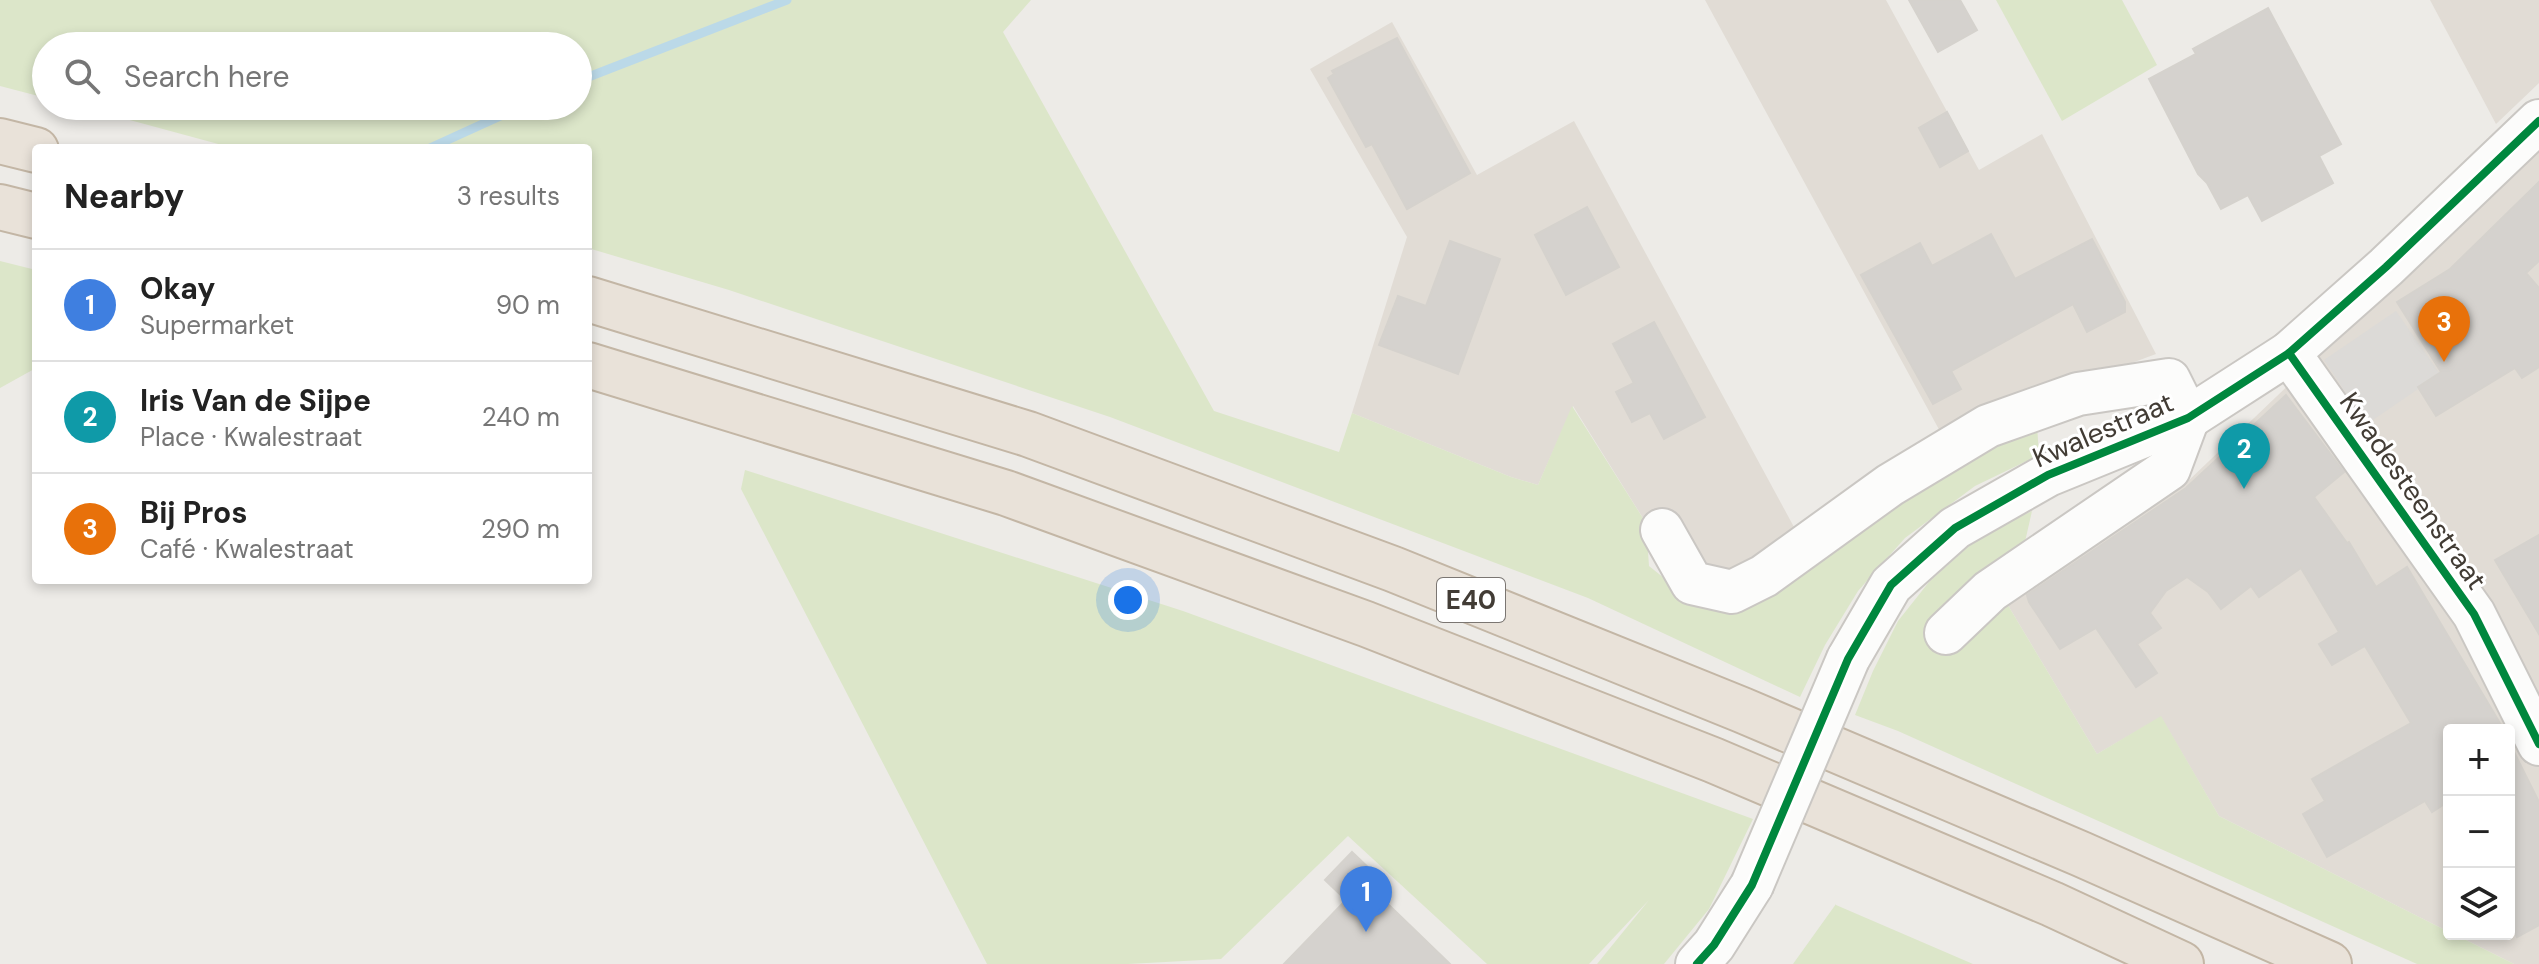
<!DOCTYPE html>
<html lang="en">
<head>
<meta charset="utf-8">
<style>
	:root { --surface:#fff; --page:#f2f2f2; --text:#222; --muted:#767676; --line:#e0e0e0; --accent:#111827 }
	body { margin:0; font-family:"DM Sans",sans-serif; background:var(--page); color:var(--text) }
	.controls { position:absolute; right:24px; bottom:24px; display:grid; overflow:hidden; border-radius:8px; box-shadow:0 4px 12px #0003 }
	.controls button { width:72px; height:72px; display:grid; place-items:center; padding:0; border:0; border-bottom:2px solid var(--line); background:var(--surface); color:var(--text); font:40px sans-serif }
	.you { position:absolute; left:1128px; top:600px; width:28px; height:28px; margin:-20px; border:6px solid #fff; border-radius:50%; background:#1a73e8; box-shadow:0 0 0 12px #1a73e833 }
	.badge { display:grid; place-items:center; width:52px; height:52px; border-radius:50%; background:var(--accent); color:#fff; font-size:26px; font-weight:700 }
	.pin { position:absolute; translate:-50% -66px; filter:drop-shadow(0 2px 4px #0008) }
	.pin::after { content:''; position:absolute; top:42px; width:28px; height:24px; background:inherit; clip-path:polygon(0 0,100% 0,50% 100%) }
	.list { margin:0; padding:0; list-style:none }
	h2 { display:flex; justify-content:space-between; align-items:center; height:104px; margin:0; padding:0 32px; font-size:34px }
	h2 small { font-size:26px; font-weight:400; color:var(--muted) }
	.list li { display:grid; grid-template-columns:52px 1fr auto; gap:24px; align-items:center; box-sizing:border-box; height:112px; padding:0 32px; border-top:2px solid var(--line) }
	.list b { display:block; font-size:30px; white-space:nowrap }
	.list p { margin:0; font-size:26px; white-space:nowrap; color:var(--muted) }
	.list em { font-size:26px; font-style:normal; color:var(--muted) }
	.icon { flex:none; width:44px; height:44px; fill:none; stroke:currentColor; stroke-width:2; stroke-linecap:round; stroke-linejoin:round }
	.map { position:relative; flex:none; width:2539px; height:964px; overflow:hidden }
	.search { position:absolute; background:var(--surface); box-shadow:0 4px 12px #0003; left:32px; top:32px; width:560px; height:88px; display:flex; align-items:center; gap:20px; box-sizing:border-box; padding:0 28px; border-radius:44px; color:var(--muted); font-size:30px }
	.panel { position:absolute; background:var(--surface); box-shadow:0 4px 12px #0003; left:32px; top:144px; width:560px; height:440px; border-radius:8px }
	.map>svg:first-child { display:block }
	.residential { fill:#e1dcd5 }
	.green { fill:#dce6c9 }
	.parking { fill:#dcdad7 }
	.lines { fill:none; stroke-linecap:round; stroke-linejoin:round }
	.stream { stroke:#bbd9e8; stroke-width:9 }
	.building { fill:#d5d2ce; stroke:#d5d2cd; stroke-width:2 }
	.minor-casing { stroke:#cac7c3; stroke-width:46 }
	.highway-casing { stroke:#c3b6a5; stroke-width:48 }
	.minor { stroke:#fcfcfb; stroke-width:42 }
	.highway { stroke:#e9e2d9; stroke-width:44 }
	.minor-bridge-casing { stroke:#cac7c3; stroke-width:46; stroke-linecap:butt }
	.minor-bridge { stroke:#fcfcfb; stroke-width:42 }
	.cycleway-casing { stroke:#fff; stroke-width:13 }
	.cycleway { stroke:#00873e; stroke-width:8 }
	.labels { text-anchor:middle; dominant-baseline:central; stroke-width:6; stroke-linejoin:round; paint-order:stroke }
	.shield { fill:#fff; stroke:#7b7672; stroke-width:2 }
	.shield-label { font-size:26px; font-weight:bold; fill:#423c35 }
	.street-label { font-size:28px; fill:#423c35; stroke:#fff }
</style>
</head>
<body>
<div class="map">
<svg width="2539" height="964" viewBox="0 0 2539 964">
	<rect width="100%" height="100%" fill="#edebe7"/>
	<g class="residential">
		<polygon points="1705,0 1886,0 1979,170 2042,134 2156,354 1993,414 1948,446"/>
		<polygon points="2430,0 2539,0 2539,83 2496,124"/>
		<polygon points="1392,22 1477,175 1574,121 1801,540 1721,580 1646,523 1573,406 1538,485 1511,477 1352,413 1407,237 1310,69"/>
		<polygon points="2539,146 2539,964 2514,964 2454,934 2509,934 2509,730 2449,730 2449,932 2219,816 2161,717 2097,754 2006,602 2186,483"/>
	</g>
	<g class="green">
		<polygon points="0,0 1031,0 1003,32 1214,411 1339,452 1352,413 1511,477 1538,485 1572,406 1646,523 1649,566 1684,594 1911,481 2037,425 2039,455 1975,486 1905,538 1858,591 1825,645 1800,697 1588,598 1110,417 729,290 588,248 588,148 233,148 78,106 578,106 578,46 46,46 46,98 0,86"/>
		<polygon points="1996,0 2122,0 2157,65 2062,121"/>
		<polygon points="0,261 36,270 36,368 0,388"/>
		<polygon points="745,470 1183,611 1753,819 1709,909 1664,964 1597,964 1649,900 1589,964 1487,964 1348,836 1221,959 1128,964 987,964 741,489"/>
		<polygon points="2032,511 2022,555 2006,602 2097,754 2161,716 2219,816 2449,932 2449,934 2454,934 2514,964 2417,964 1898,731 1855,715 1873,671 1898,621 1929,582 1980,536"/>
		<polygon points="1836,904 1836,905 1973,964 1793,964"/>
	</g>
	<polygon class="parking" points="2396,311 2440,374 2367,424 2324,360"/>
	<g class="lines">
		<g class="stream">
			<polyline points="578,81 787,0"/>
			<polyline points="430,148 522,106"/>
		</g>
	</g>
	<g class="building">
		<polygon points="1909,0 1960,0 1977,30 1938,52"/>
		<polygon points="2268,8 2341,144 2319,156 2333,183 2262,221 2248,195 2221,209 2207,183 2198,174 2149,79 2196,54 2193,49"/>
		<polygon points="1397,38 1470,173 1407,209 1372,144 1366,147 1328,78 1334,74 1332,71"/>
		<polygon points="1947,112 1968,151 1940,167 1919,128"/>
		<polygon points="2539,182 2539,261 2526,273 2539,288 2539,367 2522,378 2515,368 2436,416 2418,387 2441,372 2397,302 2450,269"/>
		<polygon points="1587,207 1619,267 1566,295 1535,235"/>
		<polygon points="1991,234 2015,279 2092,239 2125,302 2125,312 2087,332 2073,304 1951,371 1961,389 1933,404 1861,275 1920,243 1932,266"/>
		<polygon points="1450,241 1500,259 1458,374 1379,345 1398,296 1426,306"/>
		<polygon points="1654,322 1705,417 1664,439 1650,413 1632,422 1616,392 1634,383 1613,344"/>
		<polygon points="2286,395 2344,472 2314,497 2347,543 2349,542 2376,587 2407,567 2504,730 2449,730 2449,801 2432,812 2425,801 2327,857 2303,814 2325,801 2312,779 2411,723 2365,646 2332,665 2319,644 2339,632 2301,568 2259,597 2251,586 2221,609 2208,592 2187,577 2166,591 2150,613 2161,628 2137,644 2157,673 2136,687 2096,628 2060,649 2029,602 2027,595 2186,488"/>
		<polygon points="2539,535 2539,634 2495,560"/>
		<polygon points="2509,742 2539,802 2539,925 2517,937 2509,920"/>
		<polygon points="1352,852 1373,872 1364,881 1450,964 1284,964 1346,900 1325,880"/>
	</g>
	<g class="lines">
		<g class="minor-casing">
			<g id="minor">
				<polyline points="2289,353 2474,614 2539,744"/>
				<polyline points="1662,530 1692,583 1732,592 1764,576 1890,485 1988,426 2078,394 2169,380 2188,418 2169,469 1990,591 1946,633"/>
				<polyline points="1848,659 1891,585 1955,528 2048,475 2188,418 2289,353 2386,267 2539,121"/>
				<polyline points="1697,964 1714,945 1752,885"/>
			</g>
		</g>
		<g class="highway-casing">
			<g id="highway">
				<polyline points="0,141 36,150"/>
				<polyline points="0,207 36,216"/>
				<polyline points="588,299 1028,434 1393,569 1742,710 2081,854 2329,964"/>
				<polyline points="588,365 1006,493 1366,624 1713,760 2052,904 2181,964"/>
			</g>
		</g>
		<use href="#minor" class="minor"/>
		<use href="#highway" class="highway"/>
		<g class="minor-bridge-casing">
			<polyline id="minor-bridge" points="1752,885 1848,659"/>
		</g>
		<use href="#minor-bridge" class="minor-bridge"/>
		<g class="cycleway-casing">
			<g id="cycleway">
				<polyline points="2289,353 2474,614 2539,744"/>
				<polyline points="1697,964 1714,945 1752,885 1848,659 1891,585 1955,528 2048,475 2188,418 2289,353 2386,267 2539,121"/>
			</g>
		</g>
		<use href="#cycleway" class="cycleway"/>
	</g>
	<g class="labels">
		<rect class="shield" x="1437" y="578" width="68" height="44" rx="6"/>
		<g class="shield-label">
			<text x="1471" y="600">E40</text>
		</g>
		<g class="street-label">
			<text transform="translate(2103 430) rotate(-23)">Kwalestraat</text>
			<text transform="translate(2413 491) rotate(55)">Kwadesteenstraat</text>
		</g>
	</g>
</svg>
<div class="controls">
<button>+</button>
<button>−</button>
<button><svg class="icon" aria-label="layers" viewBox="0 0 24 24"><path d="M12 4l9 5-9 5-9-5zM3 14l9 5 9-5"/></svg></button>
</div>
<div class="you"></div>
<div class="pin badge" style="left:1366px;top:932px;background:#3f7fe0">1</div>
<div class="pin badge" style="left:2244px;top:489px;background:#0f9aa8">2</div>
<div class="pin badge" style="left:2444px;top:362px;background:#e8710a">3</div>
<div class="search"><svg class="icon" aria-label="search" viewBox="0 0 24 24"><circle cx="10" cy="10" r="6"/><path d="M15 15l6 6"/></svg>Search here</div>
<section class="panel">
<h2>Nearby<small>3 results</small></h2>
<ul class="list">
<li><span class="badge" style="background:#3f7fe0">1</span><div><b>Okay</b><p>Supermarket</p></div><em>90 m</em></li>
<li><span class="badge" style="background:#0f9aa8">2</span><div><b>Iris Van de Sijpe</b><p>Place · Kwalestraat</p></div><em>240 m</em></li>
<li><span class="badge" style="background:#e8710a">3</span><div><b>Bij Pros</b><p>Café · Kwalestraat</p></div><em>290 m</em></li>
</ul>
</section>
</div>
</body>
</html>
